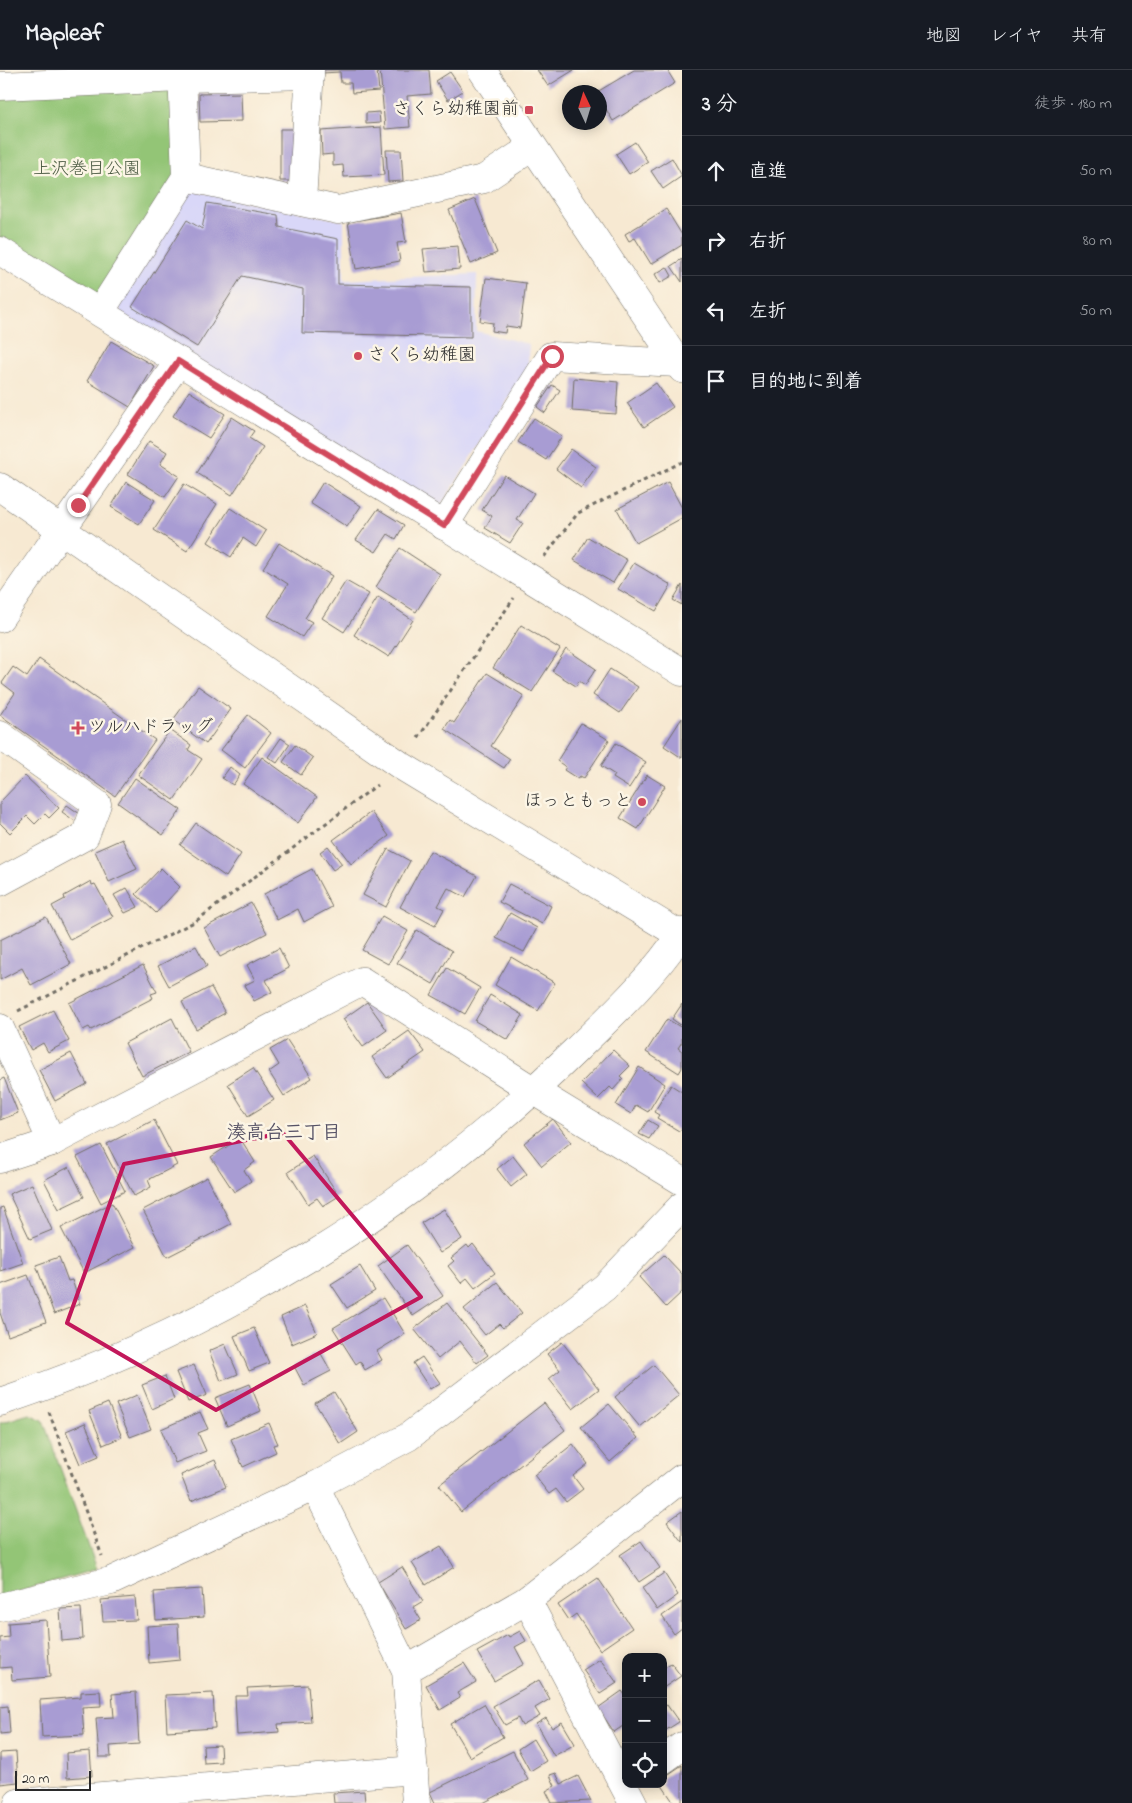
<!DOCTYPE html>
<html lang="ja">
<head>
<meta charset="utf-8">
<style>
	:root { --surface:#171b24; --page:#20242c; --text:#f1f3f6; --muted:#9ea1a6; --line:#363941 }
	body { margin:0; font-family:"Indie Flower","Klee One",sans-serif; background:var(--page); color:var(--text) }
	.controls { position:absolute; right:15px; bottom:15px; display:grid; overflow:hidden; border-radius:10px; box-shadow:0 2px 12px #0003 }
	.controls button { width:45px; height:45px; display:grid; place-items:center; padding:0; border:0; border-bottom:1px solid var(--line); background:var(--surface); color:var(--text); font:25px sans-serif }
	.compass { position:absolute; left:562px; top:15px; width:45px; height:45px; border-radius:50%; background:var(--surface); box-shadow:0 2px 12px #0003; rotate:356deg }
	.scale { position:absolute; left:15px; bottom:12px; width:76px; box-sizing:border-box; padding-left:5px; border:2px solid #2b2b2b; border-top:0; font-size:14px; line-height:18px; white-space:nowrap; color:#2b2b2b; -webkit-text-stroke:4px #fcf5e5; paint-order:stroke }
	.stop { position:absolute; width:15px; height:15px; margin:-11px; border:4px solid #d1495b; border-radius:50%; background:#fff }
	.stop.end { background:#d1495b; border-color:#fff; box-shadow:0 1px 5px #0008 }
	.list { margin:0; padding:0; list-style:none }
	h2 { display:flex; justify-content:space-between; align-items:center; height:65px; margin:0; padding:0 20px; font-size:21px }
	h2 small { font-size:16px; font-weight:400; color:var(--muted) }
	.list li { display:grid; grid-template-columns:32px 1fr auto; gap:15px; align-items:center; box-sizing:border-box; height:70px; padding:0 20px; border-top:1px solid var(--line) }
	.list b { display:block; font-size:19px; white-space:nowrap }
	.list em { font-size:16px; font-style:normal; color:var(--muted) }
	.icon { flex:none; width:28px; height:28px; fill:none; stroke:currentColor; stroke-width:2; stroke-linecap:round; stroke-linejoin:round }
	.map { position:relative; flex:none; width:682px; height:1733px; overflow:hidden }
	header { display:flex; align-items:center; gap:30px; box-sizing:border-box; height:70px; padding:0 25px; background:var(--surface); border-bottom:1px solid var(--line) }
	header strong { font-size:24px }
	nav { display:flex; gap:28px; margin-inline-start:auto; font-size:18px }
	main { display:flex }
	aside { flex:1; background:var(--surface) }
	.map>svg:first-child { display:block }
	.built { fill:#d9d7f8 }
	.green { fill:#93c576; stroke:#5f7850 }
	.building { fill:#a89cd3 }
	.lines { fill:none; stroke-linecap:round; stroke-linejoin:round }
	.minor-casing { stroke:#726e65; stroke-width:29 }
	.path { stroke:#726e65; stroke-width:3; stroke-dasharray:4 4; stroke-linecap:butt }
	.minor { stroke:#fff; stroke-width:28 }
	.route { stroke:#d1495b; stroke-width:6 }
	.marked { fill:none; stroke:#c2185b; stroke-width:4; stroke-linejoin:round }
	.poi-dot { fill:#d1495b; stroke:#fcf5e5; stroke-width:2 }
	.labels { text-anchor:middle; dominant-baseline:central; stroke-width:5; stroke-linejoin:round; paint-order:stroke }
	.poi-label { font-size:18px; fill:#2b2b2b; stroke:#fcf5e5; text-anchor:end }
	.park-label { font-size:18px; fill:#4a5942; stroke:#fcf5e5 }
	.neighbourhood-label { font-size:19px; font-weight:bold; fill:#575366; stroke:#fcf5e5 }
</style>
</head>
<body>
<header>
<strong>Mapleaf</strong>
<nav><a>地図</a><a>レイヤ</a><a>共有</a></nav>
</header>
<main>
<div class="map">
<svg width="682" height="1733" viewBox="0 0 682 1733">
	<rect width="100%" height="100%" fill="#fcf5e5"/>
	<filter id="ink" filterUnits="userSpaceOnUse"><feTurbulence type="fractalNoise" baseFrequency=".02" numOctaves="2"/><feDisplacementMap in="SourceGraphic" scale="10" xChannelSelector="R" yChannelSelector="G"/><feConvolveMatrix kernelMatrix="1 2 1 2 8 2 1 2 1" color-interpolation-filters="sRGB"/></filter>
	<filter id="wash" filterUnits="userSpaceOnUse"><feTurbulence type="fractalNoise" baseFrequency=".0096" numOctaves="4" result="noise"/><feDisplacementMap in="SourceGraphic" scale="20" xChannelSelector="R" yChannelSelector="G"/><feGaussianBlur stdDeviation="1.12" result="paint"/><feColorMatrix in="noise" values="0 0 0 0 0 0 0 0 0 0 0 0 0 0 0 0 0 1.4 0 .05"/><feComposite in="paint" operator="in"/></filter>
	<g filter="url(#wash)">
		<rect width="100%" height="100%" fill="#f7e9d2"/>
		<polygon class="built" points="190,120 344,151 344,210 477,204 476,261 529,274 528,298 437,442 121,244 118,232"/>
		<g class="green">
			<polygon points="182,8 186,107 100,242 0,181 0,16"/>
			<polygon points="29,1344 43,1350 97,1499 0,1527 0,1353"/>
		</g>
		<g id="blocks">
			<g class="building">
				<polygon points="322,0 377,0 379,21 352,23 351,13 341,13 340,2 322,3"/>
				<polygon points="380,0 429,0 431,24 407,26 410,57 385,59"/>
				<polygon points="537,0 574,0 548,16"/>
				<polygon points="634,0 667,0 675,13 613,51 600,29 600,22 597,22"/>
				<polygon points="450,2 463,21 448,30 436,11"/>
				<polygon points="241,23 242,51 200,52 199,24"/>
				<polygon points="379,42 380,53 366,54 366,43"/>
				<polygon points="381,57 384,105 344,107 343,95 333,96 333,84 322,85 321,61"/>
				<polygon points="280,59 295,59 294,111 280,111"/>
				<polygon points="635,72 648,92 629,104 616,84"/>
				<polygon points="386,80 401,80 403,111 388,112"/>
				<polygon points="672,88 682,106 663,119 651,101"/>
				<polygon points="475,129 497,183 471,194 449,140"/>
				<polygon points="207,133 278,145 279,157 338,169 338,214 471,217 471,267 302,263 303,219 242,206 197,277 132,237 187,150 202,159"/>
				<polygon points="666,139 682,165 682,175 651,194 635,168 629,171 625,164"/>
				<polygon points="401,143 406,172 397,173 400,191 356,199 348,152"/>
				<polygon points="458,176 460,199 426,202 423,179"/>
				<polygon points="682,189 682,212 671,196"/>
				<polygon points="667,197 672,206 660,213 655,204"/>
				<polygon points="486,208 526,213 520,258 506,256 505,263 492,261 493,253 480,251"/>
				<polygon points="111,271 154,296 130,337 87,311"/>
				<polygon points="574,308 618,312 616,344 572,341"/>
				<polygon points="656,313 673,337 644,357 627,333"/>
				<polygon points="552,315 560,320 545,343 537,337"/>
				<polygon points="189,321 225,344 209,368 173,346"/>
				<polygon points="232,347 254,361 249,368 263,377 232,425 197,403"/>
				<polygon points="534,348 562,366 546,390 518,372"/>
				<polygon points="149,371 167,382 160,394 179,406 165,427 128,404"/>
				<polygon points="571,379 596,397 581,418 556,399"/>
				<polygon points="504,405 534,423 517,450 523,453 510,473 485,458 492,446 482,440"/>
				<polygon points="126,412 155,430 139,454 111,437"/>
				<polygon points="323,412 361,436 347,457 310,433"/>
				<polygon points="668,412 682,438 682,448 636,473 617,439"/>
				<polygon points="184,414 217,434 187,481 154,460"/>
				<polygon points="230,438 266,461 256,477 243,468 231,487 208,472"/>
				<polygon points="378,439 404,455 396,469 388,464 376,482 356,470"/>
				<polygon points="588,467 627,490 613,513 574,490"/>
				<polygon points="279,473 332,506 305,548 312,552 302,567 268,546 288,514 263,498"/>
				<polygon points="400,478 440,504 416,542 376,517"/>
				<polygon points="634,493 671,515 656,541 618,519"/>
				<polygon points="346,511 369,524 344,562 322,548"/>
				<polygon points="682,515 682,535 673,530"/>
				<polygon points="378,527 413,550 389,587 354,565"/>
				<polygon points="521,555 560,579 532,622 493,598"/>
				<polygon points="566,579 596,599 585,615 579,611 576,616 552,601"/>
				<polygon points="39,589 155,670 115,726 0,645 15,623 2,613 13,597 27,607"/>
				<polygon points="610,599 638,617 620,643 593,625"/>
				<polygon points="487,603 524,626 491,676 510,689 504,698 444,659 450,650 454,653"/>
				<polygon points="198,616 231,639 206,674 173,650"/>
				<polygon points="248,645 271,663 245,698 221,680"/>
				<polygon points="682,648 682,688 664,676"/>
				<polygon points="581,653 609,670 584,708 580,706 578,709 564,700 566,697 557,691"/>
				<polygon points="170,660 191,675 188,680 202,689 174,730 138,705"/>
				<polygon points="281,668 290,674 277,693 268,687"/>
				<polygon points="616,673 646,692 629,718 613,708 615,705 601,696"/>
				<polygon points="295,675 313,688 301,705 283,692"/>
				<polygon points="262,687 317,727 298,753 243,714"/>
				<polygon points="230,697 240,705 233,715 222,708"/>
				<polygon points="647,705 665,716 638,759 620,748"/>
				<polygon points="25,706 59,738 49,748 45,744 35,754 27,746 10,763 0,753 0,732"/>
				<polygon points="135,708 181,740 163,765 118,733"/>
				<polygon points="67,735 80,744 75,751 62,742"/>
				<polygon points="371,742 389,766 351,794 333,770"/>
				<polygon points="196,753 241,784 226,807 180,775"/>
				<polygon points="122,769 137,799 109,812 95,781"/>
				<polygon points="328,776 342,794 333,800 320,782"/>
				<polygon points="388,779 410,791 386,837 363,825"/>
				<polygon points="430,781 477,806 465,827 448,818 438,836 444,839 435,856 400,837"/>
				<polygon points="161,798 180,817 156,843 136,824"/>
				<polygon points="312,799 332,837 304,852 298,839 277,850 264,824"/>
				<polygon points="91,811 92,815 95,814 113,847 70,870 52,836 65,829 64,826"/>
				<polygon points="509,814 551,836 542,854 499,832"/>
				<polygon points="127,818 138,837 125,843 114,825"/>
				<polygon points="251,833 267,863 220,887 204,858"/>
				<polygon points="510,843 537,858 524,882 496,868"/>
				<polygon points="382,846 408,861 388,894 362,880"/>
				<polygon points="46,847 71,894 31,915 22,898 0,910 0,870"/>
				<polygon points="417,860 452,881 433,914 397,893"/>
				<polygon points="196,876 207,896 169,916 158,896"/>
				<polygon points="279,878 289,898 266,910 272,922 254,931 245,915 255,910 247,895"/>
				<polygon points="511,887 555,913 538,941 495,915"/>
				<polygon points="143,895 157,922 151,924 153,928 91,960 89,957 83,960 69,933"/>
				<polygon points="447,898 480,918 465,944 431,925"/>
				<polygon points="211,917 225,943 196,959 182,932"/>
				<polygon points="490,925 523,945 508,970 475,951"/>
				<polygon points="367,932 387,960 363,977 343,949"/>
				<polygon points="682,934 682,956 672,949"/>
				<polygon points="53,940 69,971 48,982 43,973 31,980 19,957"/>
				<polygon points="172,948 189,982 142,1006 125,973"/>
				<polygon points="667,949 682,958 682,972 678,978 682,981 682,998 679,1003 646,982"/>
				<polygon points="409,961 425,982 387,1008 372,987"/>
				<polygon points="287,970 312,1008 284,1026 269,1002 279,995 270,980"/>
				<polygon points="613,980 630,996 620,1006 623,1009 613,1020 610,1017 598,1029 581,1013"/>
				<polygon points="71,983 87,1014 55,1031 39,1000"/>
				<polygon points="639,997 665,1014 648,1042 636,1035 631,1044 616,1035"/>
				<polygon points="253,998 274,1030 248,1046 228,1014"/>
				<polygon points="4,1008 18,1043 0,1050 0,1010"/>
				<polygon points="671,1015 682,1022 682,1059 679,1061 657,1048 659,1045 654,1042"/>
				<polygon points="553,1049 571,1072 542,1096 524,1073"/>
				<polygon points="154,1050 177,1095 148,1110 151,1117 134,1126 107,1074"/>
				<polygon points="648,1050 658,1056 649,1069 639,1064"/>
				<polygon points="240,1068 255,1092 244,1100 251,1111 234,1122 211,1087"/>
				<polygon points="101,1075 125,1121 101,1133 77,1087"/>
				<polygon points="313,1086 339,1126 323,1136 317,1128 308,1134 288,1102"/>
				<polygon points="513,1086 527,1104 511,1117 497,1099"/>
				<polygon points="69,1097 84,1127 59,1139 44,1110"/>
				<polygon points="207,1107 231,1154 167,1187 143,1140"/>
				<polygon points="32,1114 52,1160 30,1169 9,1124"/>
				<polygon points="112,1133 135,1177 84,1203 61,1158"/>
				<polygon points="3,1137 23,1193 0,1201 0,1138"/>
				<polygon points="444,1139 462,1169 440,1183 421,1153"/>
				<polygon points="473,1174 495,1203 475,1218 467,1208 461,1213 448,1196 454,1191 451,1188 467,1175 469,1178"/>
				<polygon points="407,1175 443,1226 413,1246 378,1196"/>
				<polygon points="664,1185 682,1204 682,1222 666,1237 639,1207"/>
				<polygon points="59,1187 68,1211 72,1210 80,1234 54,1244 36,1195"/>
				<polygon points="360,1196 375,1221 347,1238 331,1214"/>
				<polygon points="28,1205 46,1252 8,1266 0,1243 0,1215"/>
				<polygon points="497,1212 522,1243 503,1258 499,1254 485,1265 464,1239"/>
				<polygon points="383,1228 405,1264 377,1281 382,1290 365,1300 360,1291 356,1294 333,1258"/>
				<polygon points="447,1233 488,1285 477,1293 460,1271 438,1289 414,1259"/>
				<polygon points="305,1236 317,1263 292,1274 281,1247"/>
				<polygon points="254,1258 269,1293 249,1301 234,1266"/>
				<polygon points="562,1272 599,1319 573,1339 549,1309 560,1300 547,1284"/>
				<polygon points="225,1274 238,1304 221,1311 209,1281"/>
				<polygon points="320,1282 331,1301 304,1315 294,1296"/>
				<polygon points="422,1287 440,1313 430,1319 413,1293"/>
				<polygon points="194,1295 207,1325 188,1332 176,1302"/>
				<polygon points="654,1295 679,1325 640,1357 615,1327"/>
				<polygon points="165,1306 174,1329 152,1339 142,1315"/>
				<polygon points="250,1314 261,1341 227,1356 215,1328"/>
				<polygon points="334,1322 358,1362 340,1374 315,1333"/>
				<polygon points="137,1325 151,1359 130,1367 116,1334"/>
				<polygon points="108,1333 122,1367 103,1375 89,1341"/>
				<polygon points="544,1333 565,1360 461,1442 439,1415"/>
				<polygon points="609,1334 638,1368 610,1392 581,1357"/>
				<polygon points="200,1342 208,1359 198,1363 206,1381 175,1393 161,1359"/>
				<polygon points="85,1353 99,1386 80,1394 66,1361"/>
				<polygon points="269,1353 278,1374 273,1375 276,1382 243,1397 231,1369"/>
				<polygon points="573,1374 588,1394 573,1406 583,1419 566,1432 556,1419 549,1424 534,1405"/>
				<polygon points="215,1390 226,1417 191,1431 181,1405"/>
				<polygon points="682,1441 682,1472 667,1452"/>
				<polygon points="641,1471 660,1498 639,1512 620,1485"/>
				<polygon points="441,1476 454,1497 426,1515 412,1493"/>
				<polygon points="402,1497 423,1531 413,1537 421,1550 406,1559 378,1512"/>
				<polygon points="664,1503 678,1525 657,1540 642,1518"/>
				<polygon points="598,1508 632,1558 600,1580 576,1544 568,1550 558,1535"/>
				<polygon points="202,1519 204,1547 156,1550 154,1522"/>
				<polygon points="135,1527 137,1550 103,1551 101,1530"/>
				<polygon points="682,1532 682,1558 674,1564 662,1546"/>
				<polygon points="81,1538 83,1569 62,1571 60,1539"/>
				<polygon points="46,1550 50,1607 12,1610 11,1597 0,1598 0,1568 9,1567 8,1553"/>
				<polygon points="178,1554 180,1590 149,1593 147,1556"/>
				<polygon points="520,1561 526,1571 515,1577 524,1594 494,1611 477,1582 508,1565 509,1567"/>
				<polygon points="600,1589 617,1613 600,1624 583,1600"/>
				<polygon points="464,1593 476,1612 457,1623 460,1628 440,1640 426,1615"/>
				<polygon points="671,1593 681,1606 663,1618 663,1598"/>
				<polygon points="539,1610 550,1629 535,1638 540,1646 522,1656 518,1648 505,1655 493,1636"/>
				<polygon points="308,1615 311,1652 278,1654 279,1662 237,1665 235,1626 248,1626 247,1618"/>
				<polygon points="100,1621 101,1636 82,1637 84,1665 42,1667 40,1630 81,1627 81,1622"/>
				<polygon points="622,1621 626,1626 626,1654 614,1662 598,1638"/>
				<polygon points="136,1622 139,1674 110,1676 111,1687 99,1687 96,1648 114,1647 112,1624"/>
				<polygon points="213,1623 215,1658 167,1661 165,1625"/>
				<polygon points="484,1634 503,1667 470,1687 450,1654"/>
				<polygon points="667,1635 679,1652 663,1662 663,1637"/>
				<polygon points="8,1636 10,1663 0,1664 0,1637"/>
				<polygon points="546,1648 552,1658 562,1652 575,1674 554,1686 536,1654"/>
				<polygon points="533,1669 546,1691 530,1701 518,1679"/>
				<polygon points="220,1675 221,1692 204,1693 203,1676"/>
				<polygon points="90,1681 92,1706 67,1708 66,1683"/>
				<polygon points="513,1681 528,1710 483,1733 435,1733 430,1722"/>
				<polygon points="16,1682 18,1712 0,1714 0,1683"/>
				<polygon points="682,1695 682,1732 674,1733 661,1714 663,1714 663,1708"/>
				<polygon points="556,1703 561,1714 578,1706 591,1731 552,1733 546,1721 555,1716 550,1705"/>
				<polygon points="364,1721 365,1733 334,1733 333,1723"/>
			</g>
		</g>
	</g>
	<g filter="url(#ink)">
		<use href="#blocks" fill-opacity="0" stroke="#726e65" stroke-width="1"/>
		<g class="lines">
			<g class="minor-casing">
				<g id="minor">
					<polyline points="482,0 682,299"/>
					<polyline points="0,16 182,8 310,5"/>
					<polyline points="186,107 338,140 484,109 532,77"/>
					<polyline points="302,132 310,0"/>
					<polyline points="0,181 682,602"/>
					<polyline points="100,242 186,107 182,0"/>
					<polyline points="0,417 400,695 682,866"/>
					<polyline points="444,456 551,286 677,293"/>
					<polyline points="0,548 179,291"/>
					<polyline points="0,665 97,734 85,766 0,812"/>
					<polyline points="0,958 52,1072"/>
					<polyline points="0,1089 52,1072 362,911 534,1021 682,1111"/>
					<path d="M 0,1332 C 214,1260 413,1139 575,981 C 613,944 653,907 682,862"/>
					<polyline points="315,1416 406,1600 416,1733"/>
					<polyline points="527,1530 633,1733"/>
					<polyline points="0,1537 111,1511 315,1416 408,1367 605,1217 682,1136"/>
					<polyline points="406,1600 527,1530 682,1408"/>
					<polyline points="663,1690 682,1676"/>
					<polyline points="18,1733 414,1700"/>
				</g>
			</g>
			<g class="path">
				<polyline points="544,487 578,443 682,392"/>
				<polyline points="418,668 514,528"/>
				<polyline points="18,941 196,851 377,715"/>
				<polyline points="49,1342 102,1486"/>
			</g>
			<use href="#minor" class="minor"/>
		</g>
	</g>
	<g class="lines" filter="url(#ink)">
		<polyline class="route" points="78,435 178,291 444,456 552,286"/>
	</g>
	<path class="marked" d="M 283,1063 L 421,1227 L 216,1340 L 67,1253 L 124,1094 Z"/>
	<g class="poi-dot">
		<rect x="524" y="35" width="10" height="10" rx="2.5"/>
		<circle cx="358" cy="286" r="5"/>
		<path d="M75.5 650.5h5v5h5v5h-5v5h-5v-5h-5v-5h5z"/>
		<circle cx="642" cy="732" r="5"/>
	</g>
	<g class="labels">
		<g class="poi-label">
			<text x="519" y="40">さくら幼稚園前</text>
			<text x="368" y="286" text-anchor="start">さくら幼稚園</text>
			<text x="88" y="658" text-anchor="start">ツルハドラッグ</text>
			<text x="632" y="732">ほっともっと</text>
		</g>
		<g class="park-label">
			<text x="87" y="100">上沢巻目公園</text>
		</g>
		<g class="neighbourhood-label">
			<text x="284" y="1063">湊高台三丁目</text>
		</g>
	</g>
</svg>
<div class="controls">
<button>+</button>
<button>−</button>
<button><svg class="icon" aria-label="locate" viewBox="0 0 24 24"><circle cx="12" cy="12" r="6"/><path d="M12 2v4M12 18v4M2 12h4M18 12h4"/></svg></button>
</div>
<svg class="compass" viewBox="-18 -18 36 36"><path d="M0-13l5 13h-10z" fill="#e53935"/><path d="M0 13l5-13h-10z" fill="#9ea1a6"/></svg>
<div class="scale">20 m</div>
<div class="stop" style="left:552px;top:286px"></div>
<div class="stop end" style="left:78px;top:435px"></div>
</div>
<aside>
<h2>3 分<small>徒歩 · 180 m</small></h2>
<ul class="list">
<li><svg class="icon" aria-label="ahead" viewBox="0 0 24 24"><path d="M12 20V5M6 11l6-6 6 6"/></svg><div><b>直進</b></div><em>50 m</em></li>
<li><svg class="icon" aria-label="right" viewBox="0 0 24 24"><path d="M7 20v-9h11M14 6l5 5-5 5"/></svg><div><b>右折</b></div><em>80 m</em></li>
<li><svg class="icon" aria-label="left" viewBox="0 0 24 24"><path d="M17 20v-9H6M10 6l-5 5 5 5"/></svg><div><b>左折</b></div><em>50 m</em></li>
<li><svg class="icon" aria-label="arrive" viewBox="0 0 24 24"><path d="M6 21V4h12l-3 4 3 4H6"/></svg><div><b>目的地に到着</b></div></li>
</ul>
</aside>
</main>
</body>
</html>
